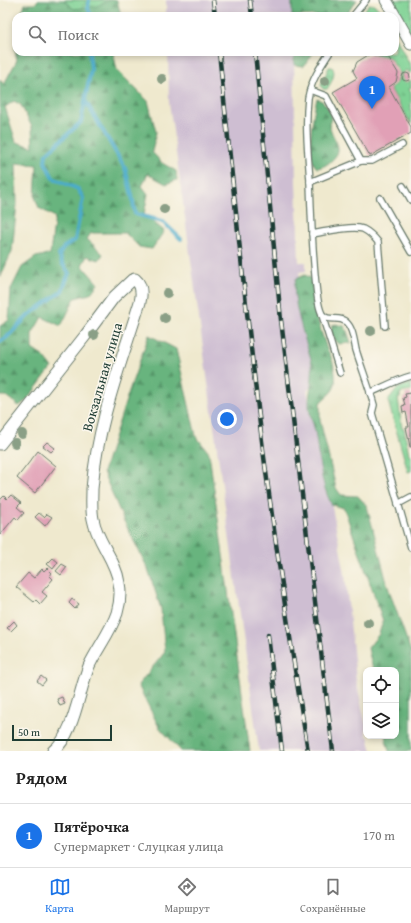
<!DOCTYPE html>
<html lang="ru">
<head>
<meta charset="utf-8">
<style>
	:root { --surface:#fff; --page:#f6f6f6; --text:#222; --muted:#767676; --line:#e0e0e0; --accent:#1a73e8 }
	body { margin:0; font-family:"Gentium Book Plus",serif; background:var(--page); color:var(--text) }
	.controls { position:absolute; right:12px; bottom:12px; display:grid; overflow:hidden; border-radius:8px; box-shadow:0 2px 6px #0003 }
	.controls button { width:36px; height:36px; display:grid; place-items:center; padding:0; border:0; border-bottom:1px solid var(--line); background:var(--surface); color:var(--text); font:20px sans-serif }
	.scale { position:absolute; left:12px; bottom:10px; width:100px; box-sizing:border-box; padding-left:4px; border:2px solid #1f3d34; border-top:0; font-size:11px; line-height:14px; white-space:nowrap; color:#1f3d34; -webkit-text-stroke:3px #fbf7ec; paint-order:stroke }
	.you { position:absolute; left:227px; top:419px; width:14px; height:14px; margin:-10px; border:3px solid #fff; border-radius:50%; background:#1a73e8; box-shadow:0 0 0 6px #1a73e833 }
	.badge { display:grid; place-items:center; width:26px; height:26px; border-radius:50%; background:var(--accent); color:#fff; font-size:13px; font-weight:700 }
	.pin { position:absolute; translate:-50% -33px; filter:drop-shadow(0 1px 2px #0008) }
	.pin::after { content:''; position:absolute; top:21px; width:14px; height:12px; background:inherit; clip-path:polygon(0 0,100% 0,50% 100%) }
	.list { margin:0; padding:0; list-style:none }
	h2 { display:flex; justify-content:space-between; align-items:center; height:52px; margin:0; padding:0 16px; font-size:17px }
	h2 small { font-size:13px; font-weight:400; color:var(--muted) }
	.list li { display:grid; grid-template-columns:26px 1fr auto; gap:12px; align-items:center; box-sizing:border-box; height:64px; padding:0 16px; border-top:1px solid var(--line) }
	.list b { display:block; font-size:15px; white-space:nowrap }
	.list p { margin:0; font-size:13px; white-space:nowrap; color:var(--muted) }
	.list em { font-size:13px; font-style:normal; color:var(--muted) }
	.icon { flex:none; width:22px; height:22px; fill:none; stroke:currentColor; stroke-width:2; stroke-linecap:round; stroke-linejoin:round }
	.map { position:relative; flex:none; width:411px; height:751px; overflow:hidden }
	.search { position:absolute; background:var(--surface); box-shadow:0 2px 6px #0003; left:12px; right:12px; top:12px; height:44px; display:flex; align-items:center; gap:10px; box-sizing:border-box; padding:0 14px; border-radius:12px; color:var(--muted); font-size:15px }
	.sheet { height:116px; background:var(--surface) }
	nav { display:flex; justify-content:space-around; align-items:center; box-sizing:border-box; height:56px; border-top:1px solid var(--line); background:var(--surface); font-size:11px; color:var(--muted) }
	nav a { display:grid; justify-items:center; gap:2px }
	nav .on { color:var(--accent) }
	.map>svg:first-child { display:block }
	.industrial { fill:#cebed2 }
	.grass { fill:url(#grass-tufts); stroke:#4f8864 }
	.forest { fill:url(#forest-firs); stroke:#437859; fill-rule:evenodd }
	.wetland { fill:url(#wetland-marsh); stroke:#4f8864 }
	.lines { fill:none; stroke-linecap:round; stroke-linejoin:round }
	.stream { stroke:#4bacca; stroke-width:4 }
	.building { fill:#e1a0b6 }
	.lane-casing { stroke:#68796a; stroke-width:8 }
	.street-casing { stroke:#68796a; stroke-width:13 }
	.lane { stroke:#fff; stroke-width:5.5 }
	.street { stroke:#fff; stroke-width:11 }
	.rail-casing { stroke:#1f3d34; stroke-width:4.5 }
	.rail { stroke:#fbf7ec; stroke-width:3; stroke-dasharray:9; stroke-linecap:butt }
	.tree { fill:#8a9f86 }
	.labels { text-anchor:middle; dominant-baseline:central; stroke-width:3; stroke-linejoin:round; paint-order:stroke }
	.street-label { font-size:14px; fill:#1f3d34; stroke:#fbf7ec }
</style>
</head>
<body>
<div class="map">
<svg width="411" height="751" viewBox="0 0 411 751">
	<defs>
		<pattern id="grass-tufts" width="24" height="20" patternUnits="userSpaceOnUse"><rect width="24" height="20" fill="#7fd294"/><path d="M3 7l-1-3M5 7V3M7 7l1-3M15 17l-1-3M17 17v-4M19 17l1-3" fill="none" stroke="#67ac7a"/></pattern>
		<pattern id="forest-firs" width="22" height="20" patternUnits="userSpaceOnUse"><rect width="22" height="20" fill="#67b47e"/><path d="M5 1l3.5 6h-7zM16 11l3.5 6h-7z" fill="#549468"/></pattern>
		<pattern id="wetland-marsh" width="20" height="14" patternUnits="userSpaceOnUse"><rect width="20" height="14" fill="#7fd294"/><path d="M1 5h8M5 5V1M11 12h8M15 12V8" fill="none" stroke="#67ac7a"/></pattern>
	</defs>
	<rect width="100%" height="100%" fill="#fbf7ec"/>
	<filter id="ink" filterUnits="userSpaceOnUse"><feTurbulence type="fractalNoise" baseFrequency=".025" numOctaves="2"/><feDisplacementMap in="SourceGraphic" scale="8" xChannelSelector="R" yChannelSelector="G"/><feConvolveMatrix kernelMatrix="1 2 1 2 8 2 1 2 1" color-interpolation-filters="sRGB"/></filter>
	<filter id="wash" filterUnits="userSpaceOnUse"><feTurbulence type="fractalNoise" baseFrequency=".012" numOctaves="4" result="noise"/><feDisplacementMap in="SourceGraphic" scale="16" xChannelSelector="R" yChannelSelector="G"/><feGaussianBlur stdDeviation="0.9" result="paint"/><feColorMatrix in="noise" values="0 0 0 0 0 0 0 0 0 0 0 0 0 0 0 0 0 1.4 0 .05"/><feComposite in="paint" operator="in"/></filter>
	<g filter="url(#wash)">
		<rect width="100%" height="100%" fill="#efe9ce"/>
		<g class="industrial">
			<rect x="166" y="0" width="126" height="16"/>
			<polygon points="168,52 294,52 296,182 299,262 306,262 306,271 299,272 315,381 307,391 327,481 345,574 356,679 366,726 366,736 368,736 372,751 259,751 169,102"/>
		</g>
		<g class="grass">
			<polygon points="392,0 411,0 411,36"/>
			<polygon points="369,4 375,5 384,16 360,16"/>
			<polygon points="396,38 411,67 411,72 409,74 407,70 401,74 405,83 411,80 411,88 409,89 411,93 411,124 390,88 397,83 400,73 389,57 371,53 395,52 395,39"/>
			<path d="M 329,67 L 332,67 C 337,73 331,83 327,89 L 323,89 L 321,85 Z"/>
			<polygon points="411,383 411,391 400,393 400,398 398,398 402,428 404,428 409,455 411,455 411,471 408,472 388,401 398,388"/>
		</g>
		<g class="forest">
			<polygon points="38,0 117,0 121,16 24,16 22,11 25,4 35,4"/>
			<polygon points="292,0 357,0 345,16 342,15 292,16"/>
			<path d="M 16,38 L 16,52 L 113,52 L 117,70 L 148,101 L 156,132 L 152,152 L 162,163 L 176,171 L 177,180 L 166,184 L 148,174 L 142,186 L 148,194 L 144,214 L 164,231 L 152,249 L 139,247 L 125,233 L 91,233 L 87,239 L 103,254 L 99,260 L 87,256 L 82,265 L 98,284 L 90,294 L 75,298 L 61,326 L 42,317 L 32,334 L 32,349 L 44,357 L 52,367 L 26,401 L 19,406 L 6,396 L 0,396 L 0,326 L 9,320 L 11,289 L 22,267 L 36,257 L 50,254 L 55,217 L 39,208 L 35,197 L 37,165 L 16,163 L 17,204 L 12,251 L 1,276 L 0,276 L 0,80 L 4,84 L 17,60 L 15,50 ZM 14,101 L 21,105 L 32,127 L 33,147 L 16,142 L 5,107 Z"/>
			<polygon points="294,52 314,52 304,66 294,65"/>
			<path d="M 317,99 L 322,101 C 326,105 331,111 331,117 C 331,121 329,123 330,127 C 333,141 346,148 331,161 C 327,165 323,167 317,168 C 305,159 313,113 317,99 Z"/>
			<path d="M 305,275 L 311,278 L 313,282 C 312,303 318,323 325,343 C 326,348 329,352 331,357 C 334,364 336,376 335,384 C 334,393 324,397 320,403 L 320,420 L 336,488 L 341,495 L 358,496 L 367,506 L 388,587 L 411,652 L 411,751 L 389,751 L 385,736 L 396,736 L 396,670 L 374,670 L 371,662 L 368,648 L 379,634 L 383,621 L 344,508 L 332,505 C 320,484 319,455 315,431 C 313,422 309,413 309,404 C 309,389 315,374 311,359 C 306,341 290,297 296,279 Z"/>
			<path d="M 336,324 L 344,326 L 347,331 L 351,343 L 340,344 C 333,341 330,332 332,325 Z"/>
			<polygon points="149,335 176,349 196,436 209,453 250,751 181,751 159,727 138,685 165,652 161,609 148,569 123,519 103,472 129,391"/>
		</g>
		<polygon class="wetland" points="64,0 110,0 97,6 74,9"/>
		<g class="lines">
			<g class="stream">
				<polyline points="89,0 88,8 91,16"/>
				<polyline points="86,102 125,168 132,195 135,214 162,221 181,239"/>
				<polyline points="0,342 7,337 29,315 62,291 69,273 62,263 59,255 64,247 75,240 83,198 78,189 53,178 45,162 46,154 81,122 91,69 89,52"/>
			</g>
		</g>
		<g id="blocks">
			<g class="building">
				<polygon points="370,54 389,58 398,73 396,82 389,87 411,127 411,133 370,156 333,92 357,78 353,71 357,62"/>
				<circle cx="406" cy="77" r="4"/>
				<polygon points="411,393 411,447 410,447 406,427 409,427 406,412 403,413 402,406 405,405 403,398 406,397 405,394"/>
				<polygon points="47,442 55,448 51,452 43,446"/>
				<polygon points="38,451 56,466 35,493 17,478"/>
				<polygon points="11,495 21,503 17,507 24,513 18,520 15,517 0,535 0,500 4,496 7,499"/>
				<polygon points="39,513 44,517 47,514 52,517 45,526 35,517"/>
				<polygon points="53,558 58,562 53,569 47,564"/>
				<polygon points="62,564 67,567 61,575 56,571"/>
				<polygon points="47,568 52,573 49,575 53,579 42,592 47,596 40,604 36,600 34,602 16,587 28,573 34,578 42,569 44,571"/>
				<polygon points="72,599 79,604 75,609 69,603"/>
				<polygon points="14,621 17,625 11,631 7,628"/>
				<polygon points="41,676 46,680 42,685 37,681"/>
				<polygon points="62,697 65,704 60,706 57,699"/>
			</g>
		</g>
	</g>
	<g filter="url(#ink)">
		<use href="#blocks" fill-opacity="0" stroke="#68796a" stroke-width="1"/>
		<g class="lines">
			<g class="lane-casing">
				<g id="lane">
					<polyline points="353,16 366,0"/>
					<path d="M 330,52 C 320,67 311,81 308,98 C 305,126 308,153 310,181 C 311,212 312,243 315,275 C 316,285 317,305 322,314 C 328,323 339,315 346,322 C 353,328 354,341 356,350 C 362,369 369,387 374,405 L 372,413 L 411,548"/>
					<polyline points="310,90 326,96 361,161 372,161 402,145"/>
					<polyline points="310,182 361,161"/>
					<polyline points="403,186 411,200"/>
					<polyline points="380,198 411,252"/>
					<path d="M 312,234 C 325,232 351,225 363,229 C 369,232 374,237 378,242 L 385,326"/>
					<polyline points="322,315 340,373"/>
					<path d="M 370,393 C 384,387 396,380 411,376"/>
					<polyline points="398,504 411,497"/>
				</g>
			</g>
			<g class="street-casing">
				<g id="street">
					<polyline points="386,0 411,44"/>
					<path d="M 0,444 L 85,336 L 114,297 L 132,280 L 135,279 C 142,285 142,294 140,302 C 121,363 97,424 92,489 C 92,498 91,510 93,519 C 97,542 116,560 119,583 C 121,593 120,603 117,613 C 111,631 97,649 89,666 C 79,690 74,735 53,751"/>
				</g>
			</g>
			<use href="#lane" class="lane"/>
			<use href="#street" class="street"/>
			<g class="rail-casing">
				<g id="rail">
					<polyline points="213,0 215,16"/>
					<polyline points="250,0 252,16"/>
					<path d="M 219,52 C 233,187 247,322 264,457 C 277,555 292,653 308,751"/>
					<polyline points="255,52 281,320 333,751"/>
					<polyline points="268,635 282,751"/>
				</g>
			</g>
			<use href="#rail" class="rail"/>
		</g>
		<g class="tree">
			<circle cx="162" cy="79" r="5"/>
			<circle cx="325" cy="81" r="5"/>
			<circle cx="164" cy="209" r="5"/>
			<circle cx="167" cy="293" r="5"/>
			<circle cx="165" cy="318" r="5"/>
			<circle cx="371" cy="331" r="5"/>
			<circle cx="94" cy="335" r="5"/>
			<circle cx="22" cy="434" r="5"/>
			<circle cx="15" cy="443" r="5"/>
			<circle cx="368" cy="623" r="5"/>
		</g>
	</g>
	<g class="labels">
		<g class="street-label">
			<text transform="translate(102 377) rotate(-74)">Вокзальная улица</text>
		</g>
	</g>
</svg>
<div class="controls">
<button><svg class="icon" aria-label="locate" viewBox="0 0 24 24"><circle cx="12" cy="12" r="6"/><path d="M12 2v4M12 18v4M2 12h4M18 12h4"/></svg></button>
<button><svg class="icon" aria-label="layers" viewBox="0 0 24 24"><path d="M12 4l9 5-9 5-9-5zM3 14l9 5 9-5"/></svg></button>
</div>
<div class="scale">50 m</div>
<div class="you"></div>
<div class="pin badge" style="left:372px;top:109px">1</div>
<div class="search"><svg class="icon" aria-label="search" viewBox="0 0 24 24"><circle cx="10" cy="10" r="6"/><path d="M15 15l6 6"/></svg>Поиск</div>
</div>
<section class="sheet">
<h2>Рядом<small></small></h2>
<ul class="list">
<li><span class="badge">1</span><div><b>Пятёрочка</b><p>Супермаркет · Слуцкая улица</p></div><em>170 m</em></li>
</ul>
</section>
<nav>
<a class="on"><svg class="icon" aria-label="map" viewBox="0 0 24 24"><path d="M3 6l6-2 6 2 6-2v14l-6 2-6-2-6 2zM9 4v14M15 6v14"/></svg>Карта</a>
<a><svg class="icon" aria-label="directions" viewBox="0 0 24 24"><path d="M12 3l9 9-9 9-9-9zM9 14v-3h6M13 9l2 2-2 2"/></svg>Маршрут</a>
<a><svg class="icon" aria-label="saved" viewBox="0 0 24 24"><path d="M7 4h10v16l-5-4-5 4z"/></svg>Сохранённые</a>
</nav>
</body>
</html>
